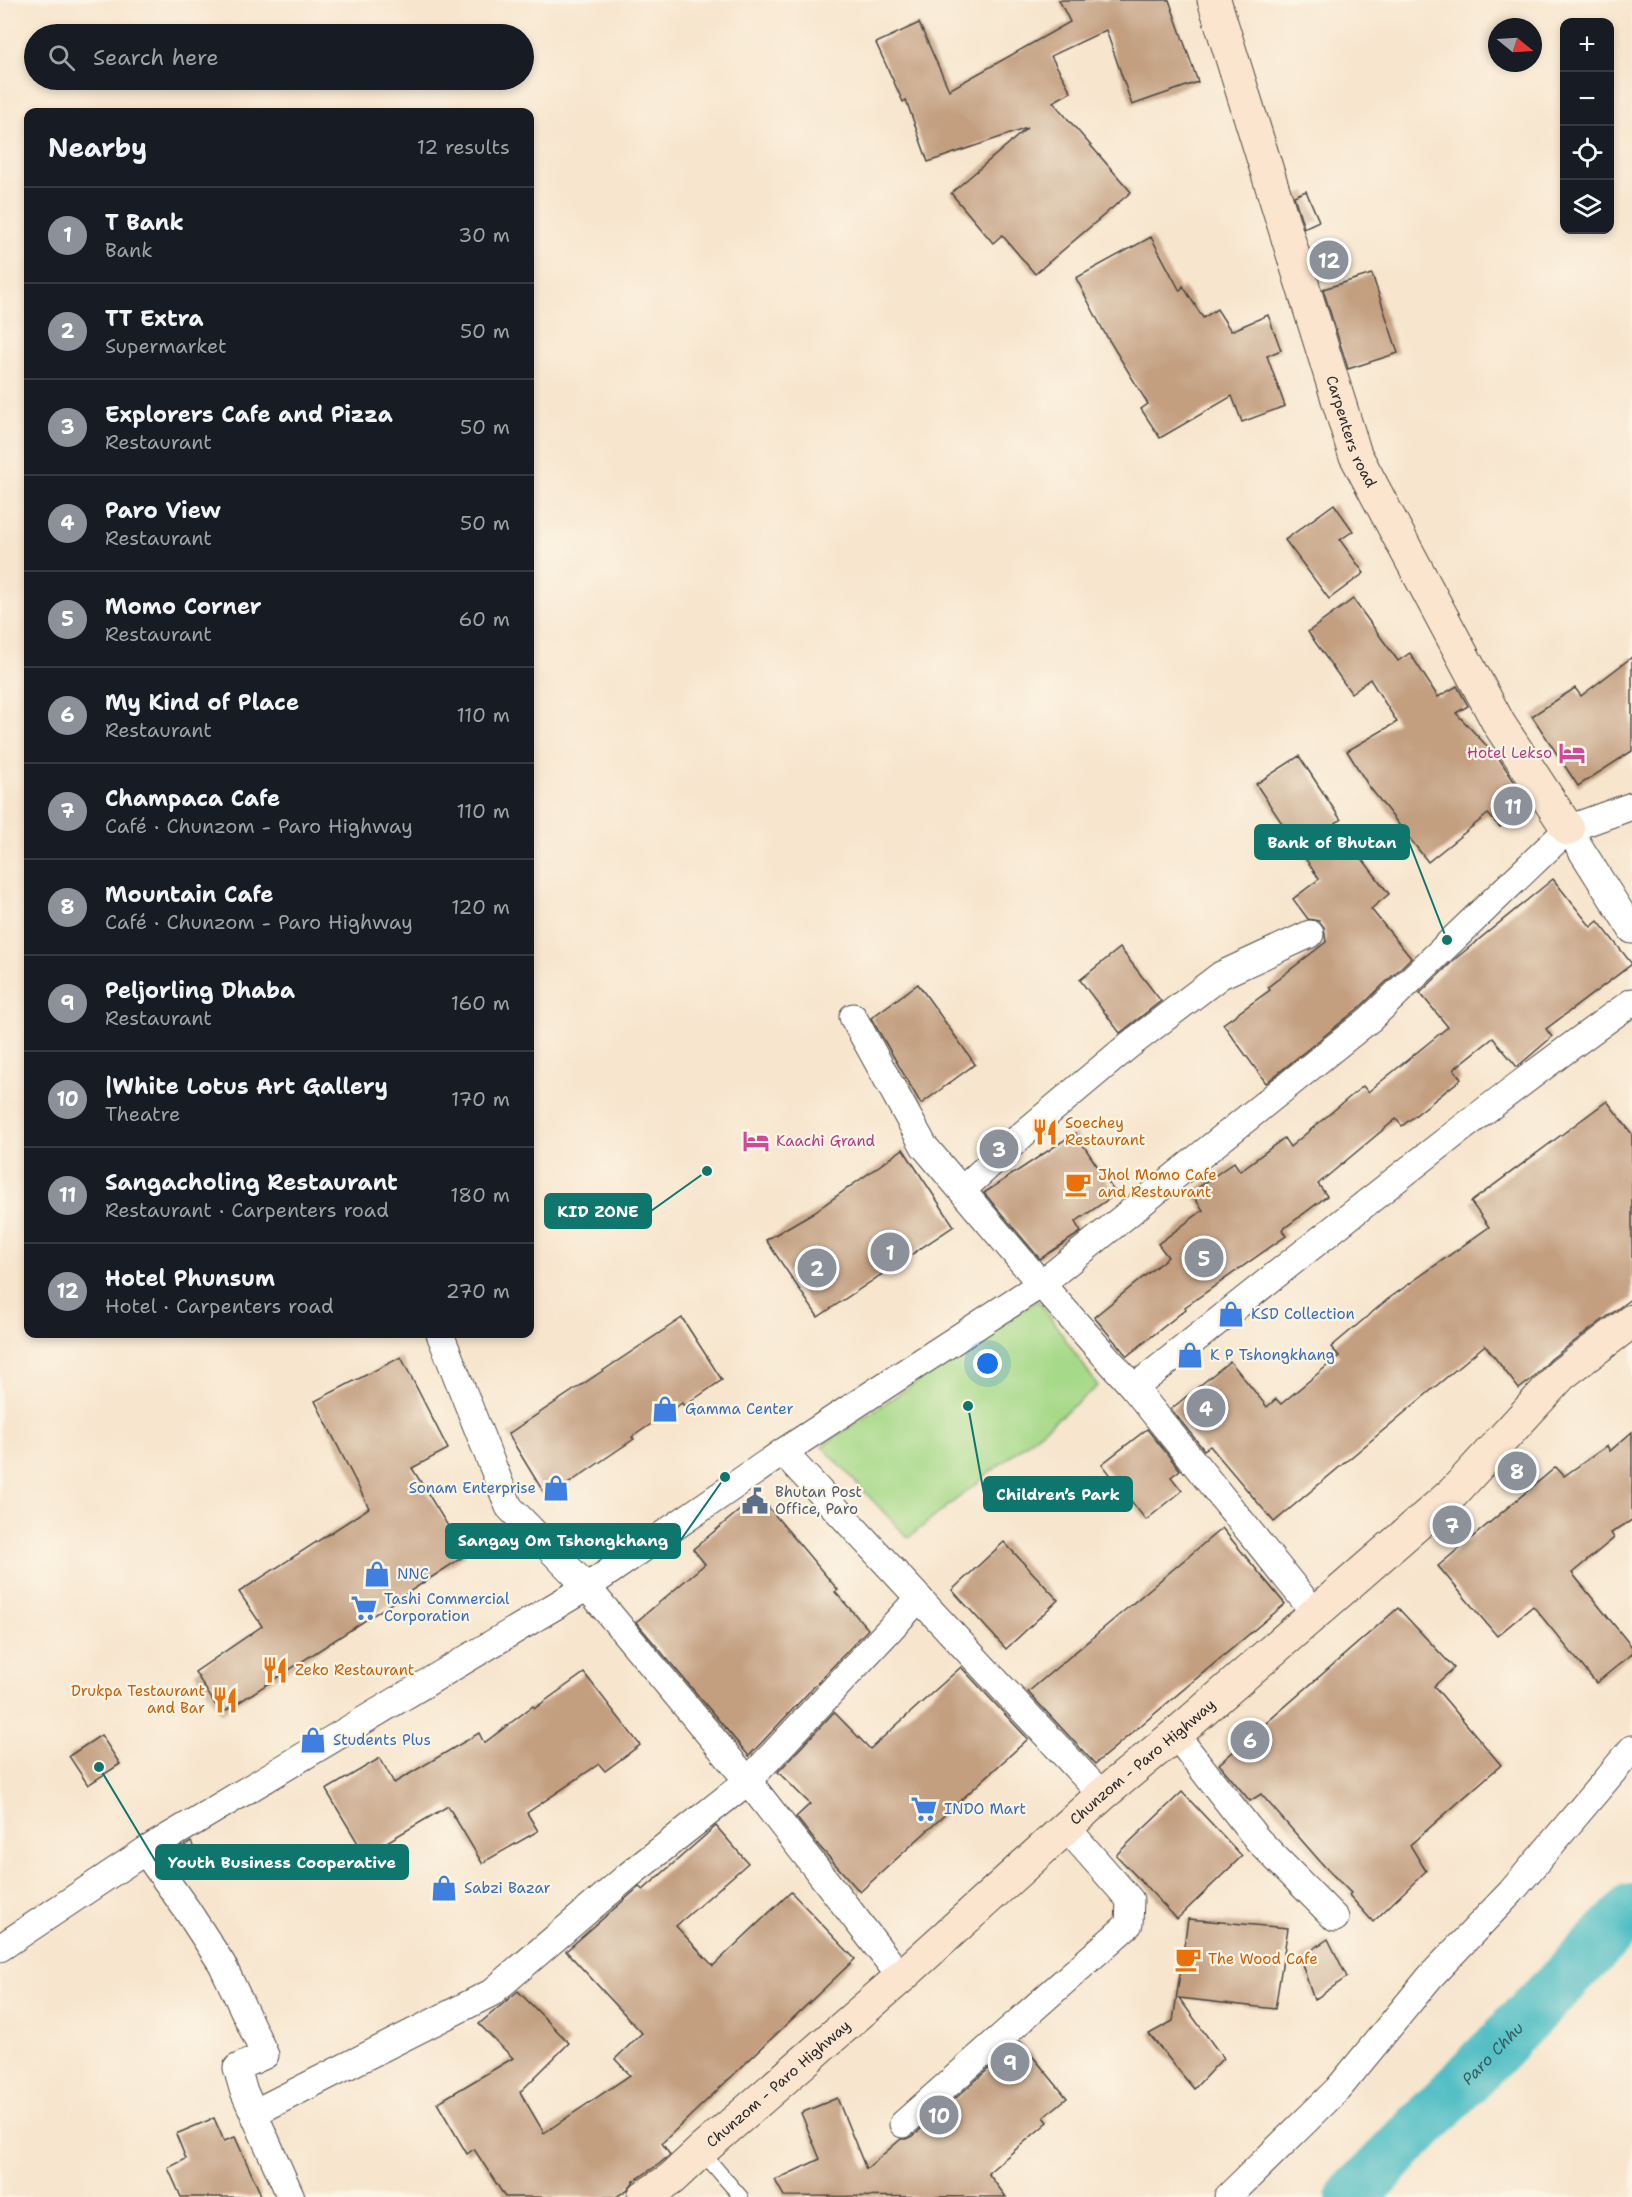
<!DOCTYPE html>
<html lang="en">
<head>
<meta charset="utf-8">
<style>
	:root { --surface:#171b24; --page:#242831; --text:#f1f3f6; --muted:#9ea1a6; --line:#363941; --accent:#8c9099 }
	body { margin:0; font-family:"Shantell Sans",sans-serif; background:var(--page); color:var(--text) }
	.controls { position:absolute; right:18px; top:18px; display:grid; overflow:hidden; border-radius:12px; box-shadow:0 3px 9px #0003 }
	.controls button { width:54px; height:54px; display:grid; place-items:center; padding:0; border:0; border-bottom:2px solid var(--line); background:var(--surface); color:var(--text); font:30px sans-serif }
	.compass { position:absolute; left:1488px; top:18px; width:54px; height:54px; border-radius:50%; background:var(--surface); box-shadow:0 3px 9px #0003; rotate:108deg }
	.you { position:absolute; left:988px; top:1364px; width:21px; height:21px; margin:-15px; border:4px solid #fff; border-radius:50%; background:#1a73e8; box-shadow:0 0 0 9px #1a73e833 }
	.badge { display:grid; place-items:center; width:39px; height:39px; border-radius:50%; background:var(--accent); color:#fff; font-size:20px; font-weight:700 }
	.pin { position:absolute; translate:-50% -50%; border:3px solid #fff; box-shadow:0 2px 6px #0006 }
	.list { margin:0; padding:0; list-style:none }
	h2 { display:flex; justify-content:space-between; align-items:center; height:78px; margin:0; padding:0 24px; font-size:26px }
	h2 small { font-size:20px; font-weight:400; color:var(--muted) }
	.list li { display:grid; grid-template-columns:39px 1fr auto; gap:18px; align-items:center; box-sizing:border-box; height:96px; padding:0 24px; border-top:2px solid var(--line) }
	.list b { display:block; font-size:22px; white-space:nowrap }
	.list p { margin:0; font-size:20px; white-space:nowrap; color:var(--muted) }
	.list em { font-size:20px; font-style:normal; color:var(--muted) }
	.icon { flex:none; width:33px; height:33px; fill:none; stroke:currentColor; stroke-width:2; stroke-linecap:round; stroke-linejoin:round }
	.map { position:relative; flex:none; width:1632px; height:2197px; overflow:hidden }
	.search { position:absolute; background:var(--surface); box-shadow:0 3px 9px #0003; left:24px; top:24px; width:510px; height:66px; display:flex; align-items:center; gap:15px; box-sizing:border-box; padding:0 21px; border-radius:33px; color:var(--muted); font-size:22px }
	.panel { position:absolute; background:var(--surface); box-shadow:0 3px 9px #0003; left:24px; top:108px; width:510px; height:1230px; border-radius:12px }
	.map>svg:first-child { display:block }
	.green { fill:#a6d988; stroke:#68825a; stroke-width:1.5 }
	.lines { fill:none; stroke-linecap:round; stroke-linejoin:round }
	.river { stroke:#4ebdc4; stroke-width:52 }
	.building { fill:#c39f80 }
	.lane-casing { stroke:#4a4743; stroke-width:16 }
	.street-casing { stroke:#4a4743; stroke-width:29 }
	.secondary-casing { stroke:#4a4743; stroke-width:35 }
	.lane { stroke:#fff; stroke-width:14 }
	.street { stroke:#fff; stroke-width:27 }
	.secondary { stroke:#fce5cf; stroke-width:33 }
	.labels { text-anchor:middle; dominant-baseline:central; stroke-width:4.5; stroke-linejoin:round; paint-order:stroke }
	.street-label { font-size:15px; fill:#2b2b2b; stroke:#fcf5e5 }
	.hotel-label { font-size:15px; fill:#b23c85; stroke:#fcf5e5; text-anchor:end }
	.food-label { font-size:15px; fill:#c56008; stroke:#fcf5e5; text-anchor:start }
	.shop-label { font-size:15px; fill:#366cbe; stroke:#fcf5e5; text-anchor:start }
	.service-label { font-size:15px; fill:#4e5e75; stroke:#fcf5e5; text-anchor:start }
	.water-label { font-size:16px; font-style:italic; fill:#375e61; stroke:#fcf5e5 }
	.leader { fill:none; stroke:#0f766e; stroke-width:2 }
	.callout-dot { fill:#0f766e; stroke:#fcf5e5; stroke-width:2 }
	.callout { fill:#0f766e; stroke:#0f766e; stroke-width:2 }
	.callout-label { font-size:16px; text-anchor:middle; font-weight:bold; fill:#fff }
</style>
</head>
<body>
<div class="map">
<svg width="1632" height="2197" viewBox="0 0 1632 2197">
	<rect width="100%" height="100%" fill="#fcf5e5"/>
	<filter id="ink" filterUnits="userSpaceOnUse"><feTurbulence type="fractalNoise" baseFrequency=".0167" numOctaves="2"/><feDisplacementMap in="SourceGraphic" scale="12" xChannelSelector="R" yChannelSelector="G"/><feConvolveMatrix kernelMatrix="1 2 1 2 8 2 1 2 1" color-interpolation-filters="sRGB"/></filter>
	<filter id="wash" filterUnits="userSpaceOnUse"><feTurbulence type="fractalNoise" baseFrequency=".008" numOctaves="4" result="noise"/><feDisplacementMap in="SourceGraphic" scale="24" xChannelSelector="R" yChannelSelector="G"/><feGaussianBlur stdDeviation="1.35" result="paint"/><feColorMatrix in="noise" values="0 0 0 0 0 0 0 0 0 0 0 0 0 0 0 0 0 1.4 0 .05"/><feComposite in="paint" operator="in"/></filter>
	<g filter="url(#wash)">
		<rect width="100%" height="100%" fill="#f7e5cd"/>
		<polygon class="green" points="1038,1300 1098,1386 908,1538 822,1446"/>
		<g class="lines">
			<path class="river" id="s1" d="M 1352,2197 L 1632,1910"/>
		</g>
		<g id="blocks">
			<g class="building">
				<polygon points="1059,0 1169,0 1198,82 1132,105 1106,30 1051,56 1071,92 1053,102 1131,192 1035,274 1002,235 993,243 951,193 1027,128 928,162 906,100 903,102 876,43 919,23 949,90 1070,22"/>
				<polygon points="1306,191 1319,221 1304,228 1294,196"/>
				<polygon points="1151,237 1180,291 1183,286 1203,318 1217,309 1231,331 1268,315 1281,350 1267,356 1285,406 1242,422 1232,396 1160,438 1141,409 1148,404 1104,332 1076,278"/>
				<polygon points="1372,274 1398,353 1348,369 1323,289"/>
				<polygon points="1334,504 1353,531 1340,540 1364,573 1329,599 1285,540"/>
				<polygon points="1353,599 1398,661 1410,653 1438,697 1457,686 1468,706 1456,713 1500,760 1527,801 1500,827 1488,814 1428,862 1368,785 1347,751 1397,722 1370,679 1351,693 1308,632"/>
				<polygon points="1632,657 1632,751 1578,786 1532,716 1575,688 1581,696"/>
				<polygon points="1299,756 1341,820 1335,823 1389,894 1371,909 1411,958 1360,1007 1266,1083 1223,1024 1270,990 1268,987 1326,942 1324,927 1319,921 1308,919 1293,899 1319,879 1256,784"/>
				<polygon points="1553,879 1591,927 1598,921 1632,964 1546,1029 1552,1037 1517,1067 1493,1038 1454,1069 1461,1079 1402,1126 1396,1119 1318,1184 1327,1196 1282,1230 1286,1236 1185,1307 1186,1309 1127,1356 1094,1317 1168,1257 1158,1244 1203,1210 1191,1193 1234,1162 1240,1171 1284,1138 1290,1147 1363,1086 1368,1092 1448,1027 1420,993 1455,959"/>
				<polygon points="1120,948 1161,1001 1120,1033 1080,980"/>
				<polygon points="918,984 975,1064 921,1104 871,1018"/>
				<polygon points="1607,1101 1632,1134 1632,1298 1551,1359 1533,1378 1519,1389 1485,1345 1274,1522 1210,1446 1204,1450 1171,1409 1230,1361 1267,1407 1276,1399 1281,1404 1339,1356 1331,1347 1388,1299 1489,1227 1471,1202"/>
				<polygon points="1075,1133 1116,1194 1075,1222 1081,1232 1040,1259 984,1193"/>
				<polygon points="903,1149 954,1226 818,1317 766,1240 814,1212"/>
				<polygon points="682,1318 722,1380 684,1406 682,1403 632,1437 634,1439 547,1498 508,1434"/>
				<polygon points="401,1357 448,1449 412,1468 466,1555 221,1714 195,1672 262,1626 239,1592 369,1508 315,1401"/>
				<polygon points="1147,1429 1180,1470 1171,1477 1182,1491 1146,1520 1102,1464"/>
				<polygon points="1632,1432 1632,1520 1611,1533 1614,1538 1572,1573 1632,1647 1632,1654 1596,1683 1533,1606 1497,1636 1438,1566 1556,1467 1564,1476 1607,1446 1610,1451"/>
				<polygon points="758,1495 838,1590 835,1592 868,1629 749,1756 636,1622 705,1564 693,1549"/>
				<polygon points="1222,1528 1285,1604 1095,1764 1028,1692"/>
				<polygon points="1004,1542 1058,1600 1006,1649 952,1590"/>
				<polygon points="1398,1608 1454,1668 1434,1686 1501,1765 1410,1845 1426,1871 1373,1922 1349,1895 1351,1893 1325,1867 1261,1794 1250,1801 1219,1764"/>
				<polygon points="961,1667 1028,1739 860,1892 819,1846 796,1817 810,1804 778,1772 834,1712 870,1749"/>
				<polygon points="584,1673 640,1745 605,1771 599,1764 527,1813 538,1831 482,1863 448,1806 365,1855 326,1790 380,1758 394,1783 479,1733 484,1743 533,1706 535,1708"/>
				<polygon points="101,1735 120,1764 88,1785 69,1756"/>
				<polygon points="1182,1792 1242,1856 1177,1919 1116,1855"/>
				<polygon points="716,1826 748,1863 676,1926 713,1966 791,1892 855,1959 662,2143 670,2155 659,2164 634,2181 627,2190 616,2197 505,2197 474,2149 467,2154 437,2103 513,2058 479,2024 518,1991 569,2043 520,2092 544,2133 630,2075 615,2059 642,2033 566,1951 639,1887 643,1890"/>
				<polygon points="191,1842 200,1860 179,1871 168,1856"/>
				<polygon points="1188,1919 1288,1928 1275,2009 1179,1998 1223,2058 1194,2089 1149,2034 1173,2021"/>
				<polygon points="1328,1939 1347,1977 1314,2000 1300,1958"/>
				<polygon points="1020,2041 1067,2098 1044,2117 1048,2122 988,2173 1006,2197 784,2196 775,2180 820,2159 801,2113 837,2098 866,2169 901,2139 907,2139 913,2136"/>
				<polygon points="214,2118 224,2141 235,2137 262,2197 181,2197 168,2168 186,2159 176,2134"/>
			</g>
		</g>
	</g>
	<g filter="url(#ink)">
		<use href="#blocks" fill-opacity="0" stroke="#4a4743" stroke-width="1.5"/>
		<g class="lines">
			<g class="lane-casing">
				<polyline id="lane" points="701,2151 741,2197"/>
			</g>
			<g class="street-casing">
				<g id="street">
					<polyline points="1568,829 1632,930"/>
					<polyline points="853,1017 924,1146 1041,1284 1134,1388 1315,1613"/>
					<polyline points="962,1190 1022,1135 1128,1046 1221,975 1310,934"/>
					<polyline points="440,1334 509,1507 587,1587 748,1781 901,1977"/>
					<path d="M 1134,1388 C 1299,1257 1461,1124 1632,1002"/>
					<polyline points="783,1452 1102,1795"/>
					<polyline points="1175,1734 1257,1839 1335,1918"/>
					<polyline points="145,1851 187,1910 222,1964 265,2055 237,2068 243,2089 291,2197"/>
					<polyline points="0,1948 145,1851 587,1587 783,1452 1041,1284 1370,1019 1568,829 1632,806"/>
					<polyline points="254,2113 491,1993 629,1875 748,1781 919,1598"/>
					<polyline points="903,2124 1129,1924 1130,1900 1066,1827"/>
					<polyline points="1228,2197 1338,2089 1430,1977 1511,1892 1632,1749"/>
				</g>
			</g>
			<g class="secondary-casing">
				<g id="secondary">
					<path id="s2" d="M 1214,0 L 1355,454 L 1499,724 L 1568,829"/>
					<path id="s3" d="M 644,2197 L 671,2179 L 701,2151 L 901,1977 L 1102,1795 L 1181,1730 L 1453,1493 L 1562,1374 L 1632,1321"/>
				</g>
			</g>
			<use href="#lane" class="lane"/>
			<use href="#street" class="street"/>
			<use href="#secondary" class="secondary"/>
		</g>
	</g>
	<defs>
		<g id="hotel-bare" transform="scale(2.07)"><path d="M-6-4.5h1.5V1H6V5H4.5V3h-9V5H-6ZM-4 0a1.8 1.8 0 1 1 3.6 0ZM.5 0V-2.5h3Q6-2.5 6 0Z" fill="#d1479c" stroke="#fcf5e5" stroke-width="2.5" paint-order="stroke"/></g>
		<g id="restaurant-bare" transform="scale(2.07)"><path d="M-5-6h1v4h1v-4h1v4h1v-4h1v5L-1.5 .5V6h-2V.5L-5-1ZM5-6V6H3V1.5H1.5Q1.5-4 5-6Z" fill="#e8710a" stroke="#fcf5e5" stroke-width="2.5" paint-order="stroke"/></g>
		<g id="cafe-bare" transform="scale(2.07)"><path d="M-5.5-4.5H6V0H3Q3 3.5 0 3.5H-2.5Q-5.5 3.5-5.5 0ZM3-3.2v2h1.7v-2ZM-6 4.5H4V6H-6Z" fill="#e8710a" stroke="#fcf5e5" stroke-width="2.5" paint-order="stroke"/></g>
		<g id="shop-bare" transform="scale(2.07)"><path d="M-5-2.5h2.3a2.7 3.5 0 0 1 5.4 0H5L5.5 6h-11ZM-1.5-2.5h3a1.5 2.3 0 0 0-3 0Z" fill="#3f7fe0" stroke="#fcf5e5" stroke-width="2.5" paint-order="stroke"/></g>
		<g id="civic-bare" transform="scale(2.07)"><path d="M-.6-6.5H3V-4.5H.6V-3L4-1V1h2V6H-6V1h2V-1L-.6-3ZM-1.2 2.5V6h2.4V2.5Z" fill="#5c6f8a" stroke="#fcf5e5" stroke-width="2.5" paint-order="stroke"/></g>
		<g id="supermarket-bare" transform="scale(2.07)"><path d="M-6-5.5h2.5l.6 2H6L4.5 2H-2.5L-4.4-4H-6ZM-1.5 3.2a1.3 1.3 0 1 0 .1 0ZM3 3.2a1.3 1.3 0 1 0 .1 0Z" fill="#3f7fe0" stroke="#fcf5e5" stroke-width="2.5" paint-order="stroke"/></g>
	</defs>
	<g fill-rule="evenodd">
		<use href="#hotel-bare" x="1572" y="753"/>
		<use href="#restaurant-bare" x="1045" y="1132"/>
		<use href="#hotel-bare" x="756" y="1141"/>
		<use href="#cafe-bare" x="1078" y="1184"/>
		<use href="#shop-bare" x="1231" y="1314"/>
		<use href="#shop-bare" x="1190" y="1355"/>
		<use href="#shop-bare" x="665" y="1409"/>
		<use href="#shop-bare" x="556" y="1488"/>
		<use href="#civic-bare" x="755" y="1501"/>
		<use href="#shop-bare" x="377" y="1574"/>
		<use href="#supermarket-bare" x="364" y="1608"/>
		<use href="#restaurant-bare" x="275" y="1670"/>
		<use href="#restaurant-bare" x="225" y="1700"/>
		<use href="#shop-bare" x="313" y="1740"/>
		<use href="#supermarket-bare" x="924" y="1809"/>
		<use href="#shop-bare" x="444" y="1888"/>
		<use href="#cafe-bare" x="1188" y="1959"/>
	</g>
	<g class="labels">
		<g class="street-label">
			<text stroke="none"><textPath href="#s2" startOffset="453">Carpenters road</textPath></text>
			<text stroke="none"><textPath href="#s3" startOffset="662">Chunzom - Paro Highway</textPath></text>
			<text stroke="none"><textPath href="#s3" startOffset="176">Chunzom - Paro Highway</textPath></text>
		</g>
		<g class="hotel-label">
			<text x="1552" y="753">Hotel Lekso</text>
			<text x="776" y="1141" text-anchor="start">Kaachi Grand</text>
		</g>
		<g class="food-label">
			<text x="1065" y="1123">Soechey<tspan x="1065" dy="17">Restaurant</tspan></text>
			<text x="1098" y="1175">Jhol Momo Cafe<tspan x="1098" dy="17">and Restaurant</tspan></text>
			<text x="295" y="1670">Zeko Restaurant</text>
			<text x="205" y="1691" text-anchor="end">Drukpa Testaurant<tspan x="205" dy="17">and Bar</tspan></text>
			<text x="1208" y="1959">The Wood Cafe</text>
		</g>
		<g class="shop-label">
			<text x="1251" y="1314">KSD Collection</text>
			<text x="1210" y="1355">K P Tshongkhang</text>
			<text x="685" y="1409">Gamma Center</text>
			<text x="536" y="1488" text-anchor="end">Sonam Enterprise</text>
			<text x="397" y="1574">NNC</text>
			<text x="384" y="1599">Tashi Commercial<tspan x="384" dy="17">Corporation</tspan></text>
			<text x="333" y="1740">Students Plus</text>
			<text x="944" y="1809">INDO Mart</text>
			<text x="464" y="1888">Sabzi Bazar</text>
		</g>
		<g class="service-label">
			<text x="775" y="1492">Bhutan Post<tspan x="775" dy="17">Office, Paro</tspan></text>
		</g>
		<g class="water-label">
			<text stroke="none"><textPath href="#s1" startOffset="201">Paro Chhu</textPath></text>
		</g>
	</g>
	<path class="leader" d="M1447 940L1409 842M707 1171L651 1211M968 1406L984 1494M725 1477L680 1541M99 1767L156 1862"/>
	<g class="callout-dot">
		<circle cx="1447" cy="940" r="6"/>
		<circle cx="707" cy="1171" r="6"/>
		<circle cx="968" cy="1406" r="6"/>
		<circle cx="725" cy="1477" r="6"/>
		<circle cx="99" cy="1767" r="6"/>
	</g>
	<g class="callout">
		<rect x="1255" y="825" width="154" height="34" rx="6"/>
		<rect x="545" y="1194" width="106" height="34" rx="6"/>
		<rect x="984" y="1477" width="148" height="34" rx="6"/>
		<rect x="446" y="1524" width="234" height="34" rx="6"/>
		<rect x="156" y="1845" width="252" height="34" rx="6"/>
	</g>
	<g class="callout-label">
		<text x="1332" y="848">Bank of Bhutan</text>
		<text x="598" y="1217">KID ZONE</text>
		<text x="1058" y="1500">Children’s Park</text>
		<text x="563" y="1546">Sangay Om Tshongkhang</text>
		<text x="282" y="1868">Youth Business Cooperative</text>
	</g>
</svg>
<div class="controls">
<button>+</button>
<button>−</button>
<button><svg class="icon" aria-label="locate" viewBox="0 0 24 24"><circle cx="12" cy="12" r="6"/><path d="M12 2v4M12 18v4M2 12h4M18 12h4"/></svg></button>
<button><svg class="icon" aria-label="layers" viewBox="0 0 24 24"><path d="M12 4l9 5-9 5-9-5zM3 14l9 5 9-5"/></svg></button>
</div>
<svg class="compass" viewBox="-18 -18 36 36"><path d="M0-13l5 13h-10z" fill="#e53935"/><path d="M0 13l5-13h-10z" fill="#9ea1a6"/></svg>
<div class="you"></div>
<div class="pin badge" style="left:890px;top:1252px">1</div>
<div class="pin badge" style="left:817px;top:1268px">2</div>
<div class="pin badge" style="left:999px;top:1149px">3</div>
<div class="pin badge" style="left:1206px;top:1408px">4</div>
<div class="pin badge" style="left:1204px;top:1258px">5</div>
<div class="pin badge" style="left:1250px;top:1740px">6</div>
<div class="pin badge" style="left:1452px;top:1525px">7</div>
<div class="pin badge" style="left:1517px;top:1471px">8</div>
<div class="pin badge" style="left:1010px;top:2062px">9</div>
<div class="pin badge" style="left:939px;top:2115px">10</div>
<div class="pin badge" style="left:1513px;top:806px">11</div>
<div class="pin badge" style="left:1329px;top:260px">12</div>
<div class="search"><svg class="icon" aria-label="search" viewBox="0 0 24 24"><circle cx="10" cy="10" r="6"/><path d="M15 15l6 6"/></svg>Search here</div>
<section class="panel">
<h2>Nearby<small>12 results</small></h2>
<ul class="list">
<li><span class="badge">1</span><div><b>T Bank</b><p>Bank</p></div><em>30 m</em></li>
<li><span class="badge">2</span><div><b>TT Extra</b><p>Supermarket</p></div><em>50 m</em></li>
<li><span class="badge">3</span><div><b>Explorers Cafe and Pizza</b><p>Restaurant</p></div><em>50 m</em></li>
<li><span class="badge">4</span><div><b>Paro View</b><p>Restaurant</p></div><em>50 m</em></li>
<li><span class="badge">5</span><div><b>Momo Corner</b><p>Restaurant</p></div><em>60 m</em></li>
<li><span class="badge">6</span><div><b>My Kind of Place</b><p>Restaurant</p></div><em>110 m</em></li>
<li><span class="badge">7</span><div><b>Champaca Cafe</b><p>Café · Chunzom - Paro Highway</p></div><em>110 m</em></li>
<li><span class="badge">8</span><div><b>Mountain Cafe</b><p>Café · Chunzom - Paro Highway</p></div><em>120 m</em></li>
<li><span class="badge">9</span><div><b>Peljorling Dhaba</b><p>Restaurant</p></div><em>160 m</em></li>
<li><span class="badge">10</span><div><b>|White Lotus Art Gallery</b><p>Theatre</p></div><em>170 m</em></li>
<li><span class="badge">11</span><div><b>Sangacholing Restaurant</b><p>Restaurant · Carpenters road</p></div><em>180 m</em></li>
<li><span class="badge">12</span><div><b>Hotel Phunsum</b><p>Hotel · Carpenters road</p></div><em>270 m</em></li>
</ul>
</section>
</div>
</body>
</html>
